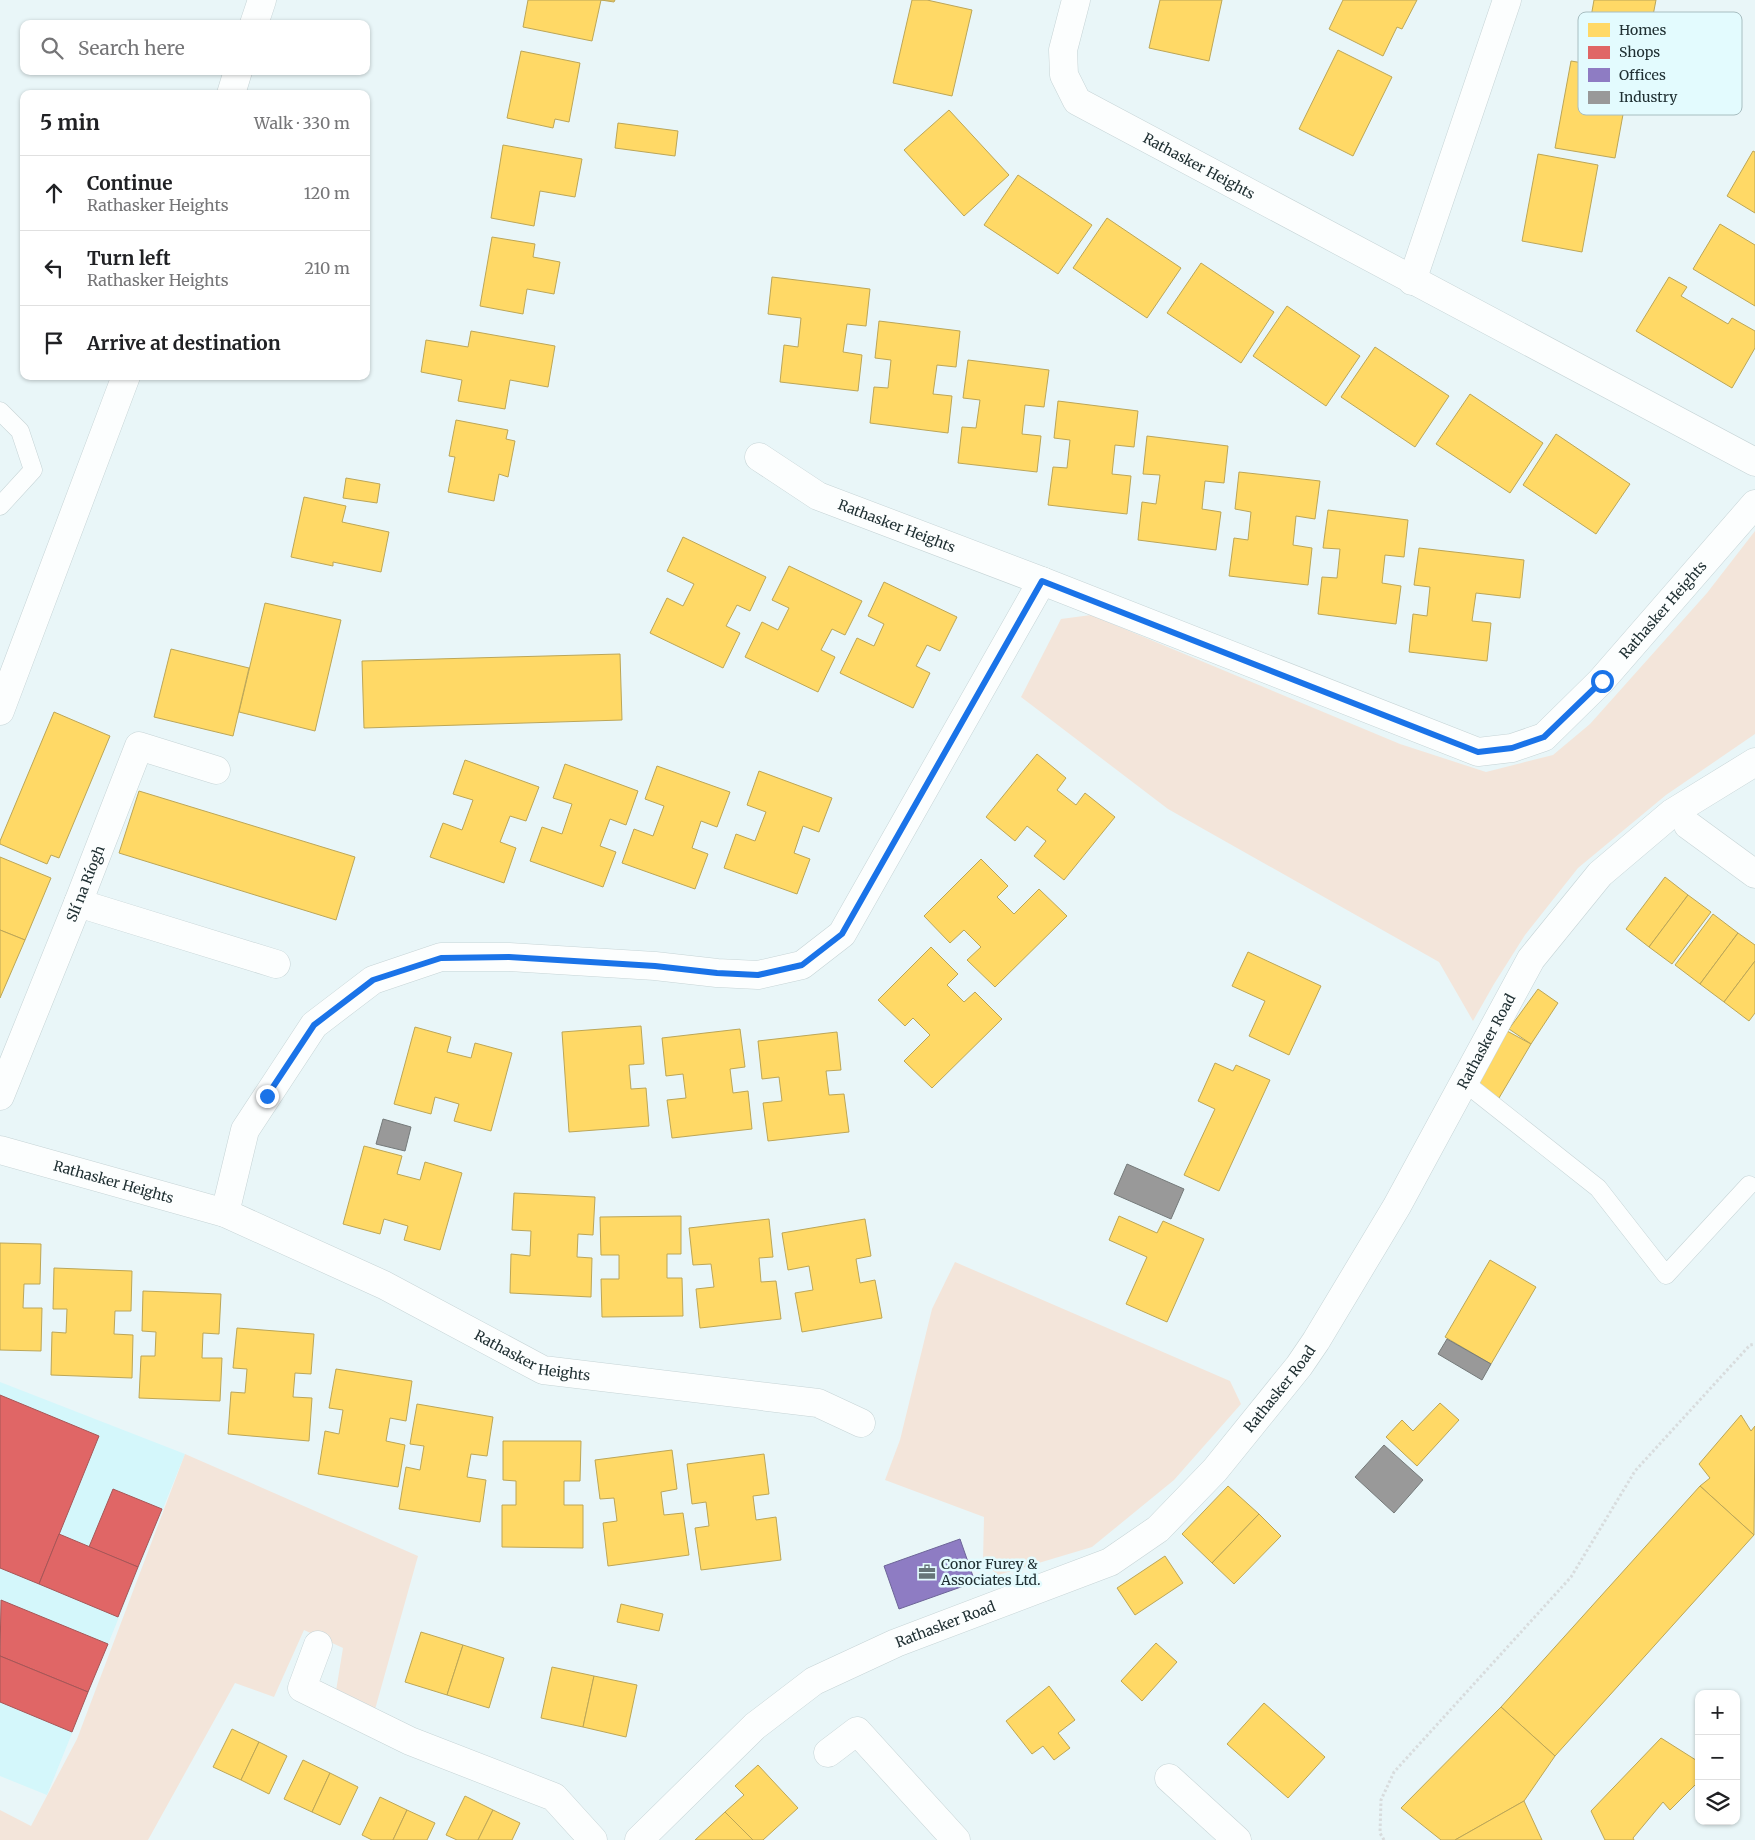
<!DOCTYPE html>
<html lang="en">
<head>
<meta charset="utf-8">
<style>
	:root { --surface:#fff; --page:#f6f6f6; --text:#202124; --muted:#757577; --line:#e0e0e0 }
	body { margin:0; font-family:Merriweather,serif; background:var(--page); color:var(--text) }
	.controls { position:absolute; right:15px; bottom:15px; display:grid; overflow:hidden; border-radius:10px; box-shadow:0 1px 4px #0004 }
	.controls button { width:45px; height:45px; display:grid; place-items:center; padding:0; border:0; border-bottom:1px solid var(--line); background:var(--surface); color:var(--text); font:25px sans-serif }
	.stop { position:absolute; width:15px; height:15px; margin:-11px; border:4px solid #1a73e8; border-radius:50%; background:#fff }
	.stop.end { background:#1a73e8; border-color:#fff; box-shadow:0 1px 5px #0008 }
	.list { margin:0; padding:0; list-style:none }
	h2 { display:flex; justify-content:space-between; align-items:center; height:65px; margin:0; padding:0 20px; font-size:21px }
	h2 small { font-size:16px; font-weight:400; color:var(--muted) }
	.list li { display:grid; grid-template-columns:32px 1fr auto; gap:15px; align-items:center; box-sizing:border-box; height:75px; padding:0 20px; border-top:1px solid var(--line) }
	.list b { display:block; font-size:19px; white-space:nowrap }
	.list p { margin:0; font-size:16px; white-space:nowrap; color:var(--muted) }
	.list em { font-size:16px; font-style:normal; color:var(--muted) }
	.icon { flex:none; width:28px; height:28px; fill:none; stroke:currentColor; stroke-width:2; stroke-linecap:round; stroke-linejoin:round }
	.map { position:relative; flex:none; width:1755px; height:1840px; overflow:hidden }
	.search { position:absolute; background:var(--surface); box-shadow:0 1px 4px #0004; left:20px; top:20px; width:350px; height:55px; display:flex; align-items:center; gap:12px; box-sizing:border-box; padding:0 18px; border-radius:10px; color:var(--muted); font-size:19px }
	.panel { position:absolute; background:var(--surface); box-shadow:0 1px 4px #0004; left:20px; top:90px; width:350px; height:290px; border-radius:10px }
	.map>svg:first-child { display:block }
	.built { fill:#d4f7fb }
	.grass { fill:#f3e5da }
	.homes { fill:#ffd966; stroke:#bca657 }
	.shops { fill:#e06666; stroke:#a65657 }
	.offices { fill:#8e7cc3; stroke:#6d6598 }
	.industry { fill:#999; stroke:#757a7a }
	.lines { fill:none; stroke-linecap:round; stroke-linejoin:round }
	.lane-casing { stroke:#c6d4d6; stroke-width:19 }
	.street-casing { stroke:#c6d4d6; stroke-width:29 }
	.secondary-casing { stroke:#c6d4d6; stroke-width:29 }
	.path { stroke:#d8dcdd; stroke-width:3; stroke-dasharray:2.5 2.5; stroke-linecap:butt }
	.lane { stroke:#fcfefe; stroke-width:18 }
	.street { stroke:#fcfefe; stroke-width:28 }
	.secondary { stroke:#fcfefe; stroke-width:28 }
	.route { stroke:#1a73e8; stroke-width:6 }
	.labels { text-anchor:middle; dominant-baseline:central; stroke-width:5; stroke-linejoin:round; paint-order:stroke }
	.street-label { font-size:14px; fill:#203033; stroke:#e3fbfe }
	.poi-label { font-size:14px; fill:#203033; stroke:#e3fbfe; text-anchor:start }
	.key { fill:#e3fbfe; stroke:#a8bec1; stroke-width:1 }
	.key-label { font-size:14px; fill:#203033 }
</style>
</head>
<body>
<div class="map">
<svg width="1755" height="1840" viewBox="0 0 1755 1840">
	<rect width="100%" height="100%" fill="#e9f6f8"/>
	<polygon class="built" points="0,1382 185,1454 47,1795 0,1776"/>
	<g class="grass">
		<polygon points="1755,531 1755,734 1666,795 1578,868 1525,935 1494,984 1473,1021 1439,962 1168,809 1021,697 1061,619 1091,615 1400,744 1486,772 1553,755 1590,724 1707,593"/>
		<polygon points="955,1262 1230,1381 1241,1404 1174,1480 1092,1547 998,1575 983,1561 984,1517 885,1480 900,1440 932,1309"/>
		<polygon points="185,1454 418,1556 374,1713 335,1697 343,1648 304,1630 274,1697 235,1683 148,1840 0,1840 0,1810 31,1826 77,1739"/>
	</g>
	<g class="homes">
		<polygon points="528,0 615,0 614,2 601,0 592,41 523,27"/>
		<polygon points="912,0 927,0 972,10 952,96 893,83"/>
		<polygon points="1160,0 1222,0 1209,61 1149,48"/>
		<polygon points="1343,0 1417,0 1402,29 1397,27 1383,56 1329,29"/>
		<polygon points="1594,0 1656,0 1644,62 1585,51"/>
		<polygon points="1338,50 1392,77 1353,156 1299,129"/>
		<polygon points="521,51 580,63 569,122 555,119 553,128 507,118"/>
		<polygon points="1571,61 1631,71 1615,158 1555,148"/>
		<polygon points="949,110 1009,175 964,216 904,150"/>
		<polygon points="618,123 678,131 675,156 615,148"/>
		<polygon points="503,145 582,159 575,197 540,191 534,226 491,218"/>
		<polygon points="1753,151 1755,152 1755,213 1727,196"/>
		<polygon points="1538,154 1598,165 1582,252 1522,241"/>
		<polygon points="1018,175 1092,225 1058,274 984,225"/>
		<polygon points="1107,218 1181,268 1147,318 1073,268"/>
		<polygon points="1720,224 1755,245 1755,306 1693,269"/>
		<polygon points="492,237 535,244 533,257 560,262 554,294 527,289 523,314 480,306"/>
		<polygon points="1201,263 1274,312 1241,363 1167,313"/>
		<polygon points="772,277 870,289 866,326 847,324 843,352 862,355 858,391 780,382 784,345 798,347 801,318 768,314"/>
		<polygon points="1669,277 1687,287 1681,296 1728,324 1732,318 1755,331 1755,348 1732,388 1636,331"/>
		<polygon points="1287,306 1360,356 1326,406 1253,356"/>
		<polygon points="879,321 960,331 956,367 937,365 933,394 952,396 948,433 870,423 874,387 888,388 891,360 875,358"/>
		<polygon points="471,331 555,346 548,387 510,380 505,409 458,401 462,380 421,372 426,340 468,347"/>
		<polygon points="1375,347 1449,396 1415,447 1341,397"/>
		<polygon points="968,360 1049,370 1044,407 1025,405 1022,434 1041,436 1037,472 958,463 962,427 976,428 980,400 963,398"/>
		<polygon points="1470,394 1543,443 1510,493 1436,444"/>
		<polygon points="1058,401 1138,411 1134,447 1115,445 1112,474 1131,476 1127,514 1048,505 1053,467 1067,468 1070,440 1054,438"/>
		<polygon points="456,420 508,430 506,439 515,441 508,477 499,474 494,501 448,492 455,457 449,456"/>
		<polygon points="1556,434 1630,484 1596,534 1523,485"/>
		<polygon points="1147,436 1228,446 1224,483 1205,481 1202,509 1221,512 1216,550 1138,540 1142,502 1156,504 1160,475 1143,474"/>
		<polygon points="1239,472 1320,481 1315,519 1296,516 1293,545 1312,548 1308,585 1229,576 1234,538 1248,540 1251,512 1235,509"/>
		<polygon points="346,478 380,484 377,503 343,498"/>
		<polygon points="304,497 346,506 342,522 389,532 381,572 333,562 333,566 291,557"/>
		<polygon points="1328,510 1408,520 1404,557 1385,555 1382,583 1401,586 1396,624 1318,614 1322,577 1337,578 1340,549 1323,548"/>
		<polygon points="683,537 766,577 750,611 737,605 726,626 740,633 723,668 650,633 667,598 683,606 694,584 667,571"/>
		<polygon points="1419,548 1524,560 1520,598 1476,593 1472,621 1491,623 1487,661 1409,652 1413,614 1427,616 1430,587 1414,585"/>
		<polygon points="789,566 862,601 845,635 832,629 821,650 835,657 818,692 745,657 762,622 778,630 789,608 772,600"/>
		<polygon points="884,582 957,617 940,651 927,645 916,666 930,673 913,708 840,673 857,638 874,646 884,624 868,616"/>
		<polygon points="265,603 341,620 315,731 239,712"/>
		<polygon points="171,649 249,668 233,736 154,717"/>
		<polygon points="620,654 622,720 364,728 362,661"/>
		<polygon points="54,712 110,736 59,858 51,855 47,864 0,844 0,841"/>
		<polygon points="1037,754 1066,778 1057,790 1076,805 1085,793 1115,817 1064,880 1034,856 1046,841 1027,826 1015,841 986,817"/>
		<polygon points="465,760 539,787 526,821 510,816 500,842 516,848 504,883 430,857 443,823 462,830 473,800 453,794"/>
		<polygon points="565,764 638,791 626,825 610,819 600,846 616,852 603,887 530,861 542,827 562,834 572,804 553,798"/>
		<polygon points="657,766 730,792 717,827 701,821 692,848 708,854 695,889 622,863 634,829 653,836 664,806 645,799"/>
		<polygon points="759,771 832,798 819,832 803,826 794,853 810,859 797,894 724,868 736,834 755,841 766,812 747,805"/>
		<polygon points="139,791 355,857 336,920 119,853"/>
		<polygon points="0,857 51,878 25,940 0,930"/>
		<polygon points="981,859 1008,886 997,897 1014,914 1039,889 1067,916 995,987 967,960 981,947 964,930 950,943 924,916"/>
		<polygon points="1665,877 1688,895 1649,947 1626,929"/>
		<polygon points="1688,895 1711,912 1672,964 1649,947"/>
		<polygon points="1713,914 1738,933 1700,984 1675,965"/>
		<polygon points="0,930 25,940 0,998"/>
		<polygon points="1738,933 1755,945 1755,961 1724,1002 1700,984"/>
		<polygon points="931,947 958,974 947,985 964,1002 975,992 1002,1019 932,1088 904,1061 930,1035 913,1018 905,1026 878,1000"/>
		<polygon points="1248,952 1321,986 1289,1055 1249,1036 1265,1001 1232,986"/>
		<polygon points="1755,961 1755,1013 1749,1021 1724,1002"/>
		<polygon points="1538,989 1558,1003 1531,1044 1509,1029"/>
		<polygon points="641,1026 644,1064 629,1065 631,1089 646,1088 649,1126 569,1132 562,1032"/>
		<polygon points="415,1027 451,1037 447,1052 471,1058 475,1043 512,1053 491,1131 454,1121 459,1104 435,1097 431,1114 394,1104"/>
		<polygon points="740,1029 745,1067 730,1069 733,1093 748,1091 752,1129 672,1138 667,1100 686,1098 683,1074 666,1076 662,1038"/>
		<polygon points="1507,1031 1531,1044 1499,1098 1476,1086"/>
		<polygon points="837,1032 841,1070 826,1071 829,1095 844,1094 849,1132 768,1141 763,1103 782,1101 779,1077 762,1079 758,1041"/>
		<polygon points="1215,1063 1233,1071 1236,1065 1270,1080 1219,1191 1184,1175 1215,1109 1198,1101"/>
		<polygon points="364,1146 402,1156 397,1174 420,1180 425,1162 462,1173 440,1250 404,1240 408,1226 384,1219 380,1234 343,1224"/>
		<polygon points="514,1193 595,1197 593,1235 578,1234 577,1257 592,1258 591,1297 510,1293 511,1254 530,1256 531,1231 512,1230"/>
		<polygon points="681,1216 681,1254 667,1254 667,1278 682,1278 683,1316 602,1317 601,1279 619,1279 619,1255 601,1255 600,1217"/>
		<polygon points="1119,1216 1157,1233 1163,1221 1204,1239 1167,1322 1126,1304 1147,1257 1109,1240"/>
		<polygon points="769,1219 773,1257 759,1258 761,1282 776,1281 781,1319 700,1328 696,1289 714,1287 711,1264 693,1265 689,1228"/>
		<polygon points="865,1219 871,1256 856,1259 860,1283 875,1280 882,1318 802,1332 795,1293 813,1290 809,1266 788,1270 782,1233"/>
		<polygon points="0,1243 41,1244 40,1284 24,1284 23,1308 42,1308 41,1351 0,1350"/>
		<polygon points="1490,1260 1536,1287 1491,1364 1445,1337"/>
		<polygon points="54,1268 132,1271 131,1311 115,1311 114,1334 133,1335 132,1378 51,1375 52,1332 66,1333 67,1309 53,1309"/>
		<polygon points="143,1291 221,1294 219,1334 203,1333 202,1358 222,1358 220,1401 139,1398 141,1356 155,1356 156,1332 142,1331"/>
		<polygon points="237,1328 314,1334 311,1374 295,1373 293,1397 312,1398 309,1441 228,1434 231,1392 245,1393 247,1369 233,1368"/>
		<polygon points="336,1369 412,1381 406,1421 390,1418 386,1441 405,1445 398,1487 318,1474 325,1431 339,1434 343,1410 329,1408"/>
		<polygon points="1440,1403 1459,1420 1417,1466 1386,1437 1402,1420 1413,1431"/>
		<polygon points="417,1404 493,1417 487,1456 471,1454 467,1477 486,1480 480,1522 399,1509 406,1467 420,1470 424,1446 410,1444"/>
		<polygon points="1741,1415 1751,1431 1755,1426 1754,1535 1700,1486 1710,1478 1699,1464"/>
		<polygon points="503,1441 581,1441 580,1481 564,1481 564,1505 583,1505 583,1548 502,1547 502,1505 516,1505 516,1481 503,1480"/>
		<polygon points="672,1450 677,1489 661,1492 664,1515 683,1513 689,1555 608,1566 603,1523 617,1521 614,1498 600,1499 595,1460"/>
		<polygon points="764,1454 769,1494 753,1496 756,1520 776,1517 781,1560 701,1570 695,1528 709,1526 706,1502 692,1504 687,1464"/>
		<polygon points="1228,1486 1259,1514 1212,1563 1182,1534"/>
		<polygon points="1700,1486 1754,1535 1555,1756 1501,1707"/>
		<polygon points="1259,1514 1281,1536 1234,1584 1212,1563"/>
		<polygon points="1165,1556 1183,1583 1135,1615 1117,1588"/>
		<polygon points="621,1604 663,1614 659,1631 617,1622"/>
		<polygon points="421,1632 463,1645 447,1695 405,1682"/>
		<polygon points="1156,1643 1177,1662 1142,1701 1121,1681"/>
		<polygon points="463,1645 504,1658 489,1708 447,1695"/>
		<polygon points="552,1667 594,1676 583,1727 541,1718"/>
		<polygon points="594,1676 637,1685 626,1737 583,1727"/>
		<polygon points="1049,1686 1075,1720 1058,1733 1070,1748 1054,1760 1043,1746 1032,1754 1006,1721"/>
		<polygon points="1264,1703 1325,1757 1288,1798 1227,1744"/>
		<polygon points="1501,1707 1555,1756 1524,1801 1455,1840 1441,1840 1401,1808"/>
		<polygon points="232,1729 259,1742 241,1780 213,1767"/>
		<polygon points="1661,1738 1699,1762 1699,1781 1670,1810 1663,1802 1633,1838 1634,1840 1605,1840 1591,1811"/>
		<polygon points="259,1742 287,1756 269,1794 241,1780"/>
		<polygon points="303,1760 330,1773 312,1812 284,1799"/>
		<polygon points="758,1765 798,1808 763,1840 753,1840 725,1812 744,1795 735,1786"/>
		<polygon points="330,1773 358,1787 340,1825 312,1812"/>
		<polygon points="465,1796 493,1810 478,1840 457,1840 446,1835"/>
		<polygon points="380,1797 407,1810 393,1840 372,1840 362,1835"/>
		<polygon points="1524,1801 1542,1840 1455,1840"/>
		<polygon points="407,1810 435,1823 427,1840 393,1840"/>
		<polygon points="493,1810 520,1823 512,1840 478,1840"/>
		<polygon points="725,1812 753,1840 695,1840"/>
	</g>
	<g class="shops">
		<polygon points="0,1395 99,1436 39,1584 0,1568"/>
		<polygon points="113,1489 162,1509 138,1567 89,1547"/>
		<polygon points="59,1534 138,1567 118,1617 39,1584"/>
		<polygon points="1,1600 108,1644 88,1692 0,1656"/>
		<polygon points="0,1656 88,1692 72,1732 0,1702"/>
	</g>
	<polygon class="offices" points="960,1539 975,1582 899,1609 884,1566"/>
	<g class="industry">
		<polygon points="383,1119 411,1127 405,1151 376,1144"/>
		<polygon points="1127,1164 1184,1189 1171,1219 1114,1194"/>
		<polygon points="1447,1339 1491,1364 1482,1380 1438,1354"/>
		<polygon points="1384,1445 1423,1480 1394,1513 1355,1477"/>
	</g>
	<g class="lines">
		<g class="lane-casing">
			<g id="lane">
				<polyline points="0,411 20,431 33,470 0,506"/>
				<polyline points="1464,1082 1598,1188 1666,1275 1749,1185"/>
			</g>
		</g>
		<g class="street-casing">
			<g id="street">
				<path id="s1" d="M 1076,0 L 1063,50 L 1064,75 L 1077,101 L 1755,462"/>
				<polyline points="1412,281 1507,0"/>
				<path id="s2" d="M 759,457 L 818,496 L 1042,581 L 1478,752 L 1512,748 L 1544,737 L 1601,681 L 1755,504"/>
				<polyline points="1688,825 1755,874"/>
				<polyline points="78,903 276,964"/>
				<path id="s3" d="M 0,1096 L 78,903 L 139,746 L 216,770"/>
				<path id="s4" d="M 0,1150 L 225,1213 L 384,1285 L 543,1370 L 818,1403 L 861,1423"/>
				<polyline points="225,1213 245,1130 314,1025 373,980 441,957 509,957 655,966 717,973 758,975 802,965 842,934 1042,581"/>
				<polyline points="318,1645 302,1688 410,1741 554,1797 593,1840"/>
				<polyline points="828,1753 857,1731 956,1840"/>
				<polyline points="1169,1778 1237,1840"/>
				<path id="s5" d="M 639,1840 L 755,1726 L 814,1681 L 896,1643 L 1110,1562 L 1158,1529 L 1215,1470 L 1299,1366 L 1316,1341 L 1397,1206 L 1531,959 L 1600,874 L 1672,813 L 1755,762"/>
			</g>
		</g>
		<g class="secondary-casing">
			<g id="secondary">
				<polyline points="254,24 262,0"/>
				<polyline points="231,94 238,71"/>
				<polyline points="0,711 126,376"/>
			</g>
		</g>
		<polyline class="path" points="1384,1840 1380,1833 1381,1800 1394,1772 1571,1577 1635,1471 1750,1345 1755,1344"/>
		<use href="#lane" class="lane"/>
		<use href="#street" class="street"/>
		<use href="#secondary" class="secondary"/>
	</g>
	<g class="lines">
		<polyline class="route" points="267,1096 314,1025 373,980 441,958 509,957 655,966 717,973 758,975 802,965 842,934 1042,581 1478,752 1512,748 1544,737 1602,681"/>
	</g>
	<defs>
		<g id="office-bare" transform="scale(1.35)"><path d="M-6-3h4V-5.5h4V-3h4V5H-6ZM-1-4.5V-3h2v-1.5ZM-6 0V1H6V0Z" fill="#667578" stroke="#e3fbfe" stroke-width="2.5" paint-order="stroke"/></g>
	</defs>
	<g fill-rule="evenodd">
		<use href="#office-bare" x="927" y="1572"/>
	</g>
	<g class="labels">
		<g class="street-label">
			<text stroke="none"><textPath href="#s1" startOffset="244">Rathasker Heights</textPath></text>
			<text stroke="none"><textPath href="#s2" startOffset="155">Rathasker Heights</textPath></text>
			<text stroke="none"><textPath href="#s2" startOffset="1021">Rathasker Heights</textPath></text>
			<text stroke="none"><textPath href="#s3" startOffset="229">Slí na Ríogh</textPath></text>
			<text stroke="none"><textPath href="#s5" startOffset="1205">Rathasker Road</textPath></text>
			<text stroke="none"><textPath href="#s4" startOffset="118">Rathasker Heights</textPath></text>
			<text stroke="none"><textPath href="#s4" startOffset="574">Rathasker Heights</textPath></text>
			<text stroke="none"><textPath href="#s5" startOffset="800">Rathasker Road</textPath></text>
			<text stroke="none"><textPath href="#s5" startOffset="380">Rathasker Road</textPath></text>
		</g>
		<g class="poi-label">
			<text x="941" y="1564">Conor Furey &amp;<tspan x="941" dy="16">Associates Ltd.</tspan></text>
		</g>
	</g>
	<rect x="1578" y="12" width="164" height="103" rx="8" class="key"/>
	<rect x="1588" y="23" width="22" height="14" fill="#ffd966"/>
	<rect x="1588" y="46" width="22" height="13" fill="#e06666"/>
	<rect x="1588" y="68" width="22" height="14" fill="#8e7cc3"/>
	<rect x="1588" y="91" width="22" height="13" fill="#999"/>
	<g class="key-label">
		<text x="1619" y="35">Homes</text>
		<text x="1619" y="57">Shops</text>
		<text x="1619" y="80">Offices</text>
		<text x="1619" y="102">Industry</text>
	</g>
</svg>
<div class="controls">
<button>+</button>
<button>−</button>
<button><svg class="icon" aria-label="layers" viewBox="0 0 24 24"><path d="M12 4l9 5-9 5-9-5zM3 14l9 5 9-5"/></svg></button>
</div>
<div class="stop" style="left:1602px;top:681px"></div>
<div class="stop end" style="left:267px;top:1096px"></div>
<div class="search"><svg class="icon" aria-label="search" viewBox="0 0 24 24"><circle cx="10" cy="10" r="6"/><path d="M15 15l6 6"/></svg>Search here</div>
<section class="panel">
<h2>5 min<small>Walk · 330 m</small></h2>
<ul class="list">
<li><svg class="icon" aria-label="ahead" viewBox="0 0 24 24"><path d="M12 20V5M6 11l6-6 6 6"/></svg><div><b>Continue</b><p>Rathasker Heights</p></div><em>120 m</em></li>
<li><svg class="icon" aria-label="left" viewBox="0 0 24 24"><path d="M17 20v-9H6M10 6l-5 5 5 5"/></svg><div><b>Turn left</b><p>Rathasker Heights</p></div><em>210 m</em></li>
<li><svg class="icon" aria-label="arrive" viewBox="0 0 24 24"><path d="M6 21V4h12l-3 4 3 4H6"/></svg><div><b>Arrive at destination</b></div></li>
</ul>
</section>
</div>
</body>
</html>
